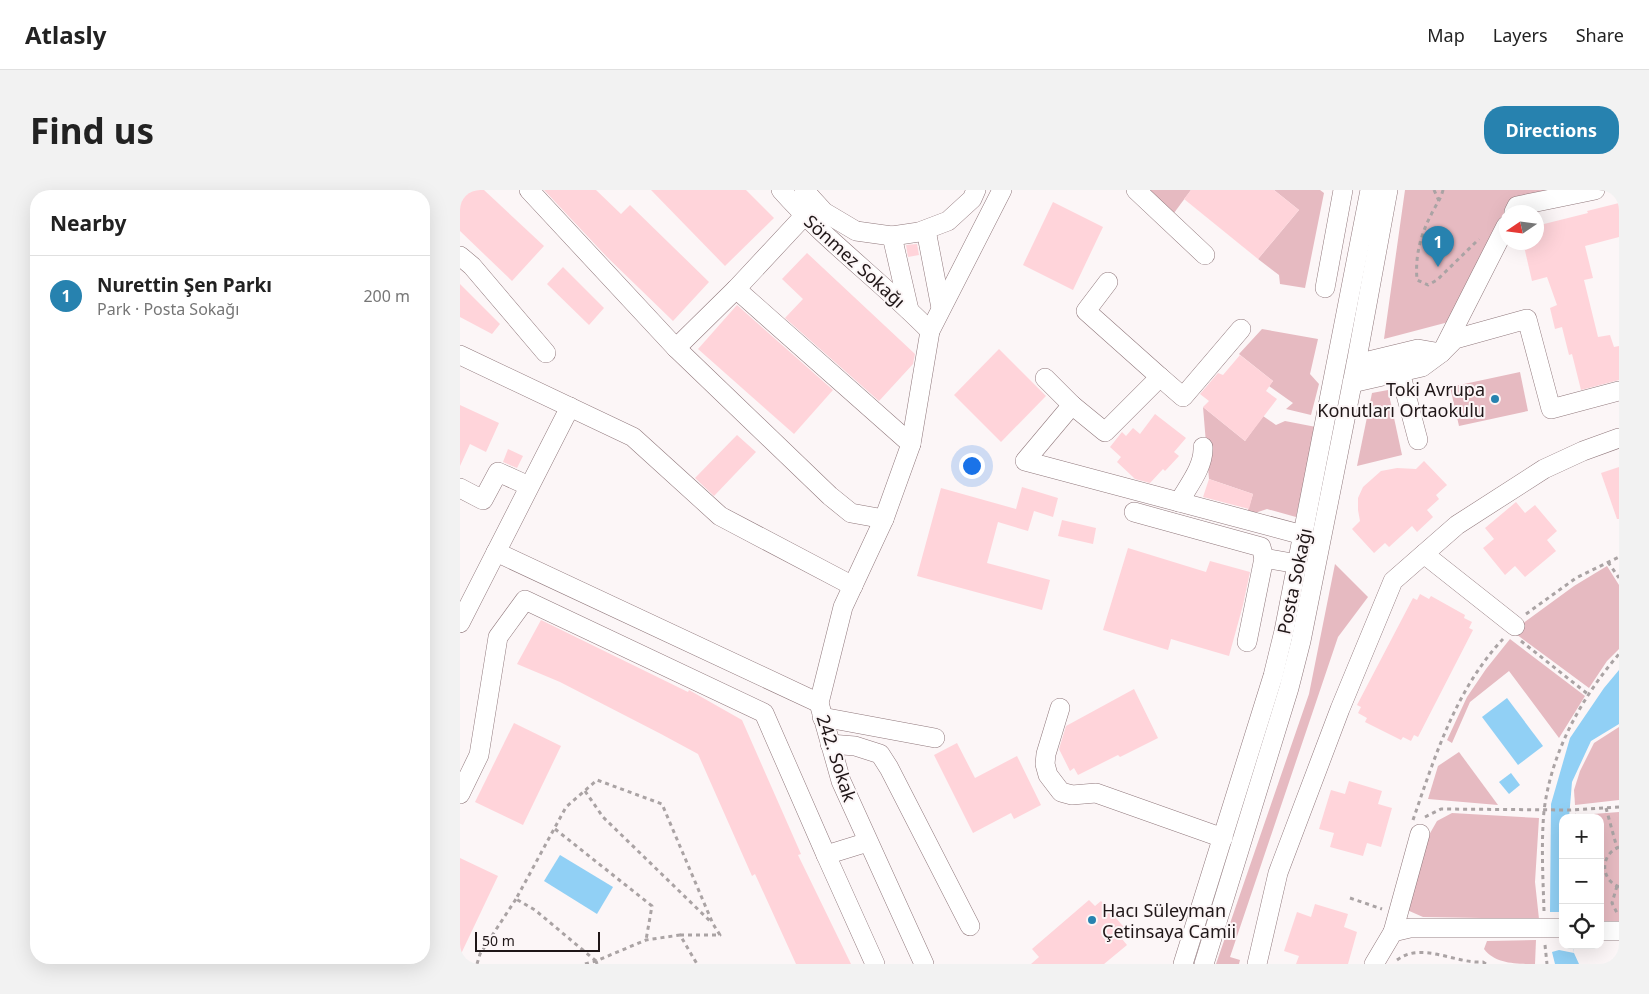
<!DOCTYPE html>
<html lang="en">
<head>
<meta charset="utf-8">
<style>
	:root { --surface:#fff; --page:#f2f2f2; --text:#222; --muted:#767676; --line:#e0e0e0; --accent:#2782af }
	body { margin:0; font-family:"Noto Sans",sans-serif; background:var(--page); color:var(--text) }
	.controls { position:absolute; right:15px; bottom:15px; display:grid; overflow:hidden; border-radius:10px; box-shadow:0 5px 20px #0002 }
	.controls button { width:45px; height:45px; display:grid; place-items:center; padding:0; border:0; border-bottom:1px solid var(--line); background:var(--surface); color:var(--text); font:25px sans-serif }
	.compass { position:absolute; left:1039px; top:15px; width:45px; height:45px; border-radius:50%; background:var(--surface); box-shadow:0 5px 20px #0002; rotate:257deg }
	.scale { position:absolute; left:15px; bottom:12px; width:125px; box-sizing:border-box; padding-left:5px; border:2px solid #1f1617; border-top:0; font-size:14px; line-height:18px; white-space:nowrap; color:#1f1617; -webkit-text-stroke:4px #fcf6f7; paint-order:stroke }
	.you { position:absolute; left:511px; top:275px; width:18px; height:18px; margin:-12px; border:4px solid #fff; border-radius:50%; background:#1a73e8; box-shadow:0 0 0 8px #1a73e833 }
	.badge { display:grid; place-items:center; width:32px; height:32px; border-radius:50%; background:var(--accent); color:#fff; font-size:16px; font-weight:700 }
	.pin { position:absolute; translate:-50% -41px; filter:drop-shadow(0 1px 2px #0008) }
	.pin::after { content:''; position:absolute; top:26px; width:18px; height:15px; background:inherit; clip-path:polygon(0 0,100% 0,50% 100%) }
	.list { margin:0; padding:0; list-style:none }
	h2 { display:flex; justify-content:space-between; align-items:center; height:65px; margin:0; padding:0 20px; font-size:21px }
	h2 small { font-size:16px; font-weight:400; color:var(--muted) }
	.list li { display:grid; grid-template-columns:32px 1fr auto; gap:15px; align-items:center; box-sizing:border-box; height:80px; padding:0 20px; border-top:1px solid var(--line) }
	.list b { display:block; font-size:19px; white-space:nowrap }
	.list p { margin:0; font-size:16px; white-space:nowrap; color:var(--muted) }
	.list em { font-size:16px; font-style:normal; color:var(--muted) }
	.icon { flex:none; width:28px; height:28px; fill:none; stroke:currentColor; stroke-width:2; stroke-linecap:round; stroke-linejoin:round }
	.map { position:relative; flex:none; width:1159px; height:774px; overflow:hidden; border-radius:20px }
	header { display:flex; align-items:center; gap:30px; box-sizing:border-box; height:70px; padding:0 25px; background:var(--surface); border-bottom:1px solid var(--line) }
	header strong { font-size:24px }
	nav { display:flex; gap:28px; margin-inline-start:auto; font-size:18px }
	.intro { display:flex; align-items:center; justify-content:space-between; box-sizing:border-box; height:120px; padding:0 30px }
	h1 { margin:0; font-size:35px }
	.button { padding:12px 22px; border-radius:20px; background:var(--accent); color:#fff; font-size:18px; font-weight:700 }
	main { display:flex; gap:30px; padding:0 30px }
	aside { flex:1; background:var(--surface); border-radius:20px; box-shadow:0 5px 20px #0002 }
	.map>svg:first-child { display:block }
	.green { fill:#e6bac1 }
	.water { fill:#91d0f5 }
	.pier { fill:#fcf6f7 }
	.building { fill:#ffd4da }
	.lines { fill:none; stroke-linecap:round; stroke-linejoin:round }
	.minor-casing { stroke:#90787c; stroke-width:20 }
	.path { stroke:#aaa3a4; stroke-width:3; stroke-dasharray:4 4; stroke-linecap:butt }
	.minor { stroke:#fff; stroke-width:19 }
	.poi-dot { fill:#2782af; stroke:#fcf6f7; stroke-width:2 }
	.labels { text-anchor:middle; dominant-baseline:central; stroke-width:4; stroke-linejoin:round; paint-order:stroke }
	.street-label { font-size:18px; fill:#1f1617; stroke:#fcf6f7 }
	.poi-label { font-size:18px; fill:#1f1617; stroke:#fcf6f7; text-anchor:end }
</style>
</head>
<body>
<header>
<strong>Atlasly</strong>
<nav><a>Map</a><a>Layers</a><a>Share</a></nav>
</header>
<div class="intro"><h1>Find us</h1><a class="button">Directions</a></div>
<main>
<aside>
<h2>Nearby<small></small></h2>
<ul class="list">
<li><span class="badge">1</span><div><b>Nurettin Şen Parkı</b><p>Park · Posta Sokağı</p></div><em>200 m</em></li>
</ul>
</aside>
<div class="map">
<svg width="1159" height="774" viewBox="0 0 1159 774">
	<rect width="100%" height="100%" fill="#fcf6f7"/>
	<g class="green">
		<polygon points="688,0 731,0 714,23"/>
		<polygon points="814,0 860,0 864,3 845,98 820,94 819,85 798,69 839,20"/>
		<polygon points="945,0 1136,0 1043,24 1000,129 924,149"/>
		<polygon points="802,139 858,149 850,184 859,194 851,225 826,219 833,213 809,196 813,191 779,164"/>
		<polygon points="1060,182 1068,221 999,236 990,197"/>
		<polygon points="928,200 942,265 897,276 912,203"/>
		<polygon points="743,217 785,251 803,226 816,235 825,231 856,237 836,327 807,319 786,326 793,304 749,289"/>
		<polygon points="875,374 908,407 878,447 770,767 780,770 779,774 756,774 849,504"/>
		<polygon points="1147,376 1159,395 1159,459 1147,471 1129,498 1056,444 1062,434 1114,396"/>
		<polygon points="1050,449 1125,506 1099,548 1049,481 1010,512 992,553 987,550 1007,507 1026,479"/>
		<polygon points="1159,537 1159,610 1115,615 1114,600 1120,581 1134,553"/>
		<polygon points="999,562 1038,615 968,609 978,576"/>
		<polygon points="1159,622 1159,731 1140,731 1140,628 1120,628 1120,625"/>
		<polygon points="992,623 1079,628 1075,692 1079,729 963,727 947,720 969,645 977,631"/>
		<path d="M 1076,750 L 1075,774 C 1057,774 1035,774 1024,759 L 1027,751 Z"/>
	</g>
	<g class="water">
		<polygon points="1159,480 1159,534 1131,551 1112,592 1109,628 1103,628 1103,755 1113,755 1114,763 1119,774 1095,774 1092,762 1090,722 1091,614 1110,548 1144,498"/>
		<polygon points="1047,508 1083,556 1058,575 1022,527"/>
		<polygon points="1051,583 1060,595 1049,604 1039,592"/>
		<polygon points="100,665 153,697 137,724 84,691"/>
	</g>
	<polygon class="pier" points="1090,722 1103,722 1103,755 1113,755 1114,763 1099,760 1092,762 1089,757 1088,727"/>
	<g class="building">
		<polygon points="0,0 24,0 84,56 52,91 0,41"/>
		<polygon points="84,0 136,0 161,24 170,15 249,92 213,131 146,66"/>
		<polygon points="191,0 286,0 314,28 265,76"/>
		<polygon points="731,0 814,0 839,20 798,69 724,9"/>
		<polygon points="593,12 643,37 613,100 563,75"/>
		<polygon points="1159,13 1159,47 1125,56 1133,88 1124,90 1138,147 1150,145 1154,157 1159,156 1159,190 1121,200 1112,164 1109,165 1102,137 1095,139 1090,118 1097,115 1087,87 1072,91 1063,52 1076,52 1076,36 1128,23 1127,21"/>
		<polygon points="457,54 459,65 448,67 446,55"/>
		<polygon points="347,63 455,164 453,174 419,211 325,128 343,109 322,89"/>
		<polygon points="103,77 144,118 129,135 87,94"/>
		<polygon points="0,94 40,134 32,144 0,127"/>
		<polygon points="277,115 373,200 334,244 238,159"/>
		<polygon points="539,159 586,206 541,252 494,205"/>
		<polygon points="780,165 813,191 806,201 817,209 785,251 743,217 749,211 740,204 758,183 763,185"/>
		<polygon points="0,215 39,233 26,262 10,254 0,276"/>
		<polygon points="695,224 726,248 714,262 719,266 705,281 703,279 690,293 675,289 672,286 657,272 661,267 650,257 662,242 666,246 673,238 680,244"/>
		<polygon points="277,245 296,262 254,306 235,288"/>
		<polygon points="48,259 63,266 57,278 43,272"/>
		<polygon points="964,271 987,295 976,305 979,309 967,320 973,327 957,342 952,336 929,357 925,353 914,363 892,339 900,331 898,320 898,308 903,297 921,281 937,278 956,279"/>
		<polygon points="1159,277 1159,329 1157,329 1141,283"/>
		<polygon points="749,289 793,304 789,319 743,307"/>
		<polygon points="562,297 598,308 593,327 574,321 568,341 538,332 527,373 590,390 582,420 457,386 481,298 556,319"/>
		<polygon points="1056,312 1065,323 1075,315 1097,341 1087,350 1096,361 1065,387 1055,376 1045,385 1023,358 1034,349 1025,338"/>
		<polygon points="602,330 636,338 633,354 598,346"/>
		<polygon points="668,358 746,382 750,371 790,382 783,415 769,466 711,449 708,460 643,440"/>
		<polygon points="960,404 969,409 971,406 1005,425 1004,428 1012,432 1009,438 1013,440 958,547 954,545 951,551 943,547 941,550 905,532 907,528 898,523 901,517 897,515 953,408 957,410"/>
		<polygon points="81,430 228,502 229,500 282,530 341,664 338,665 391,774 336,774 295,684 292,686 238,564 201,544 100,492 57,474"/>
		<polygon points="674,499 698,548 660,567 658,565 618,585 614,578 610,581 599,559 606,536"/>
		<polygon points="54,533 101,556 63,635 15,612"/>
		<polygon points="497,553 515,588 557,566 581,615 554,629 551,623 513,643 474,565"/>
		<polygon points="889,591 922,601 918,614 932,618 921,657 907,653 903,666 870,657 874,643 859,639 871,600 885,604"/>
		<polygon points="0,668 38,686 0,766"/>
		<polygon points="629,710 635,716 641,711 669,743 662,749 667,755 644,774 571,774 579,767 572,759"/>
		<polygon points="855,714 888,724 884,737 897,742 888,774 836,774 839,766 824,761 837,722 851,727"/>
	</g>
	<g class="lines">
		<g class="minor-casing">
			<g id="minor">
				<polyline points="69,0 216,158 370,306 391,323 424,329"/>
				<path d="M 321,0 C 366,51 422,92 470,141"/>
				<polyline points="344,0 364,22 396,41 432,46 459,42 488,31 512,9 516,0"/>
				<polyline points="676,0 745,65"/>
				<polyline points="1054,22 1057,16 1135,0"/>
				<polyline points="466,40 481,118"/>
				<polyline points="432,46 449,120"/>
				<polyline points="0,66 12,76 86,163"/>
				<polyline points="648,92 626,121 700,187 645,242 612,215 565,271 843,345"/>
				<polyline points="865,98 883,0"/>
				<polyline points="276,99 451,254"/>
				<polyline points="216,158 276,99 344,26"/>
				<polyline points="984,158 1046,36"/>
				<polyline points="981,163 995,149 1067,129 1091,219 1159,201"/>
				<polyline points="0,165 173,247 260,326 393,396"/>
				<polyline points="940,182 958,250"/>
				<polyline points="700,187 723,207 781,139"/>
				<polyline points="585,188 612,215"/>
				<polyline points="892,193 962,177 981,163 958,159 896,174"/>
				<polyline points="0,298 23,310 38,282 69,296"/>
				<path d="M 719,312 C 728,296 744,277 743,257"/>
				<polyline points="674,322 801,357 804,368"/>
				<polyline points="36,362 359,513"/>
				<polyline points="964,364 1055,436"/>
				<polyline points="0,433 110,217"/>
				<polyline points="787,452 804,368 838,374"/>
				<polyline points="600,518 586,564 585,574 588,585 601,602 612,605 636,603 763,648"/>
				<polyline points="362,527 475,548"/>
				<polyline points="370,554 395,556 420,564 429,578 510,736"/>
				<polyline points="0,604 19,565 38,447 65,410 304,523 366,665 408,652"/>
				<polyline points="366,665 415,774"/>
				<polyline points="1140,741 1159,741"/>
				<polyline points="933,742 960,644"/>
				<polyline points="464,774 381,591 359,513 383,417 424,329 451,254 470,141 542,0"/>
				<polyline points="723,774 813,486 824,441 910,0"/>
				<polyline points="744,774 829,498 841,451 896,174 928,0"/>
				<polyline points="797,774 818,683 880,519 933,391 997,335 1084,279 1123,261 1159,248"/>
				<polyline points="914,774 933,742 950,738 1103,738"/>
			</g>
		</g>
		<g class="path">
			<polyline points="974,0 979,11"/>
			<path d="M 983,0 C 981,9 975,16 971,25 C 960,46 955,67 957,90 L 968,95 L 977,90 L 1019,49"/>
			<polyline points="1148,372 1159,388"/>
			<polyline points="1066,424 1116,388 1159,367"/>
			<polyline points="1061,451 1129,505"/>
			<polyline points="125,601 143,627 251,732"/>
			<polyline points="1146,618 1157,658"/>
			<polyline points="965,627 981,619 1110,620 1159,617"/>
			<polyline points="1116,628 1117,619"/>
			<path d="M 953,630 C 975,566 996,499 1043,449"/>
			<polyline points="95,639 192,716 186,750"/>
			<path d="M 1159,657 C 1140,665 1140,689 1159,697"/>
			<polyline points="1157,696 1152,713 1157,723"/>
			<polyline points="890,708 922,719"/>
			<path d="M 1084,721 C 1083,688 1081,654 1084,621 C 1091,563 1121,508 1159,464"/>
			<polyline points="1085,755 1087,774"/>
			<path d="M 937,770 C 962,751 995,774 1023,772 L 1026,774"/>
			<polyline points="136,771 75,720 56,709 106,617 137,590 202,614 253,734 260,745 220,745"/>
			<polyline points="17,774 20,764 56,709"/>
			<polyline points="125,774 136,771"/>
			<polyline points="137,774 136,771 186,750 220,745 237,774"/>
		</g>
		<use href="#minor" class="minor"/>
	</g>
	<g class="poi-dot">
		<circle cx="1035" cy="209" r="5"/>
		<circle cx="632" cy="730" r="5"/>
	</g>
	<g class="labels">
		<g class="street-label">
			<text transform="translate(395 71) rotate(42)">Sönmez Sokağı</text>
			<text transform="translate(834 391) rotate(-78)">Posta Sokağı</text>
			<text transform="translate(377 568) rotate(72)">242. Sokak</text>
		</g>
		<g class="poi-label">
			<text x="1025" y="199">Toki Avrupa<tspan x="1025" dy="21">Konutları Ortaokulu</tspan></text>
			<text x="642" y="720" text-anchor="start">Hacı Süleyman<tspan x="642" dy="21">Çetinsaya Camii</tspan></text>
		</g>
	</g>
</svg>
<div class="controls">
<button>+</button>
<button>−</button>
<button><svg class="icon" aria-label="locate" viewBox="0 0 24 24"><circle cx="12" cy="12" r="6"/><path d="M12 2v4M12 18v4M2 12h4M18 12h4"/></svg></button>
</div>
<svg class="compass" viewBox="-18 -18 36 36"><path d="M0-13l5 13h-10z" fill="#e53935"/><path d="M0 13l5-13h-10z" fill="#767676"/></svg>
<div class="scale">50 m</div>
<div class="you"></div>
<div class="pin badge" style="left:978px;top:77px">1</div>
</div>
</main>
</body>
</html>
